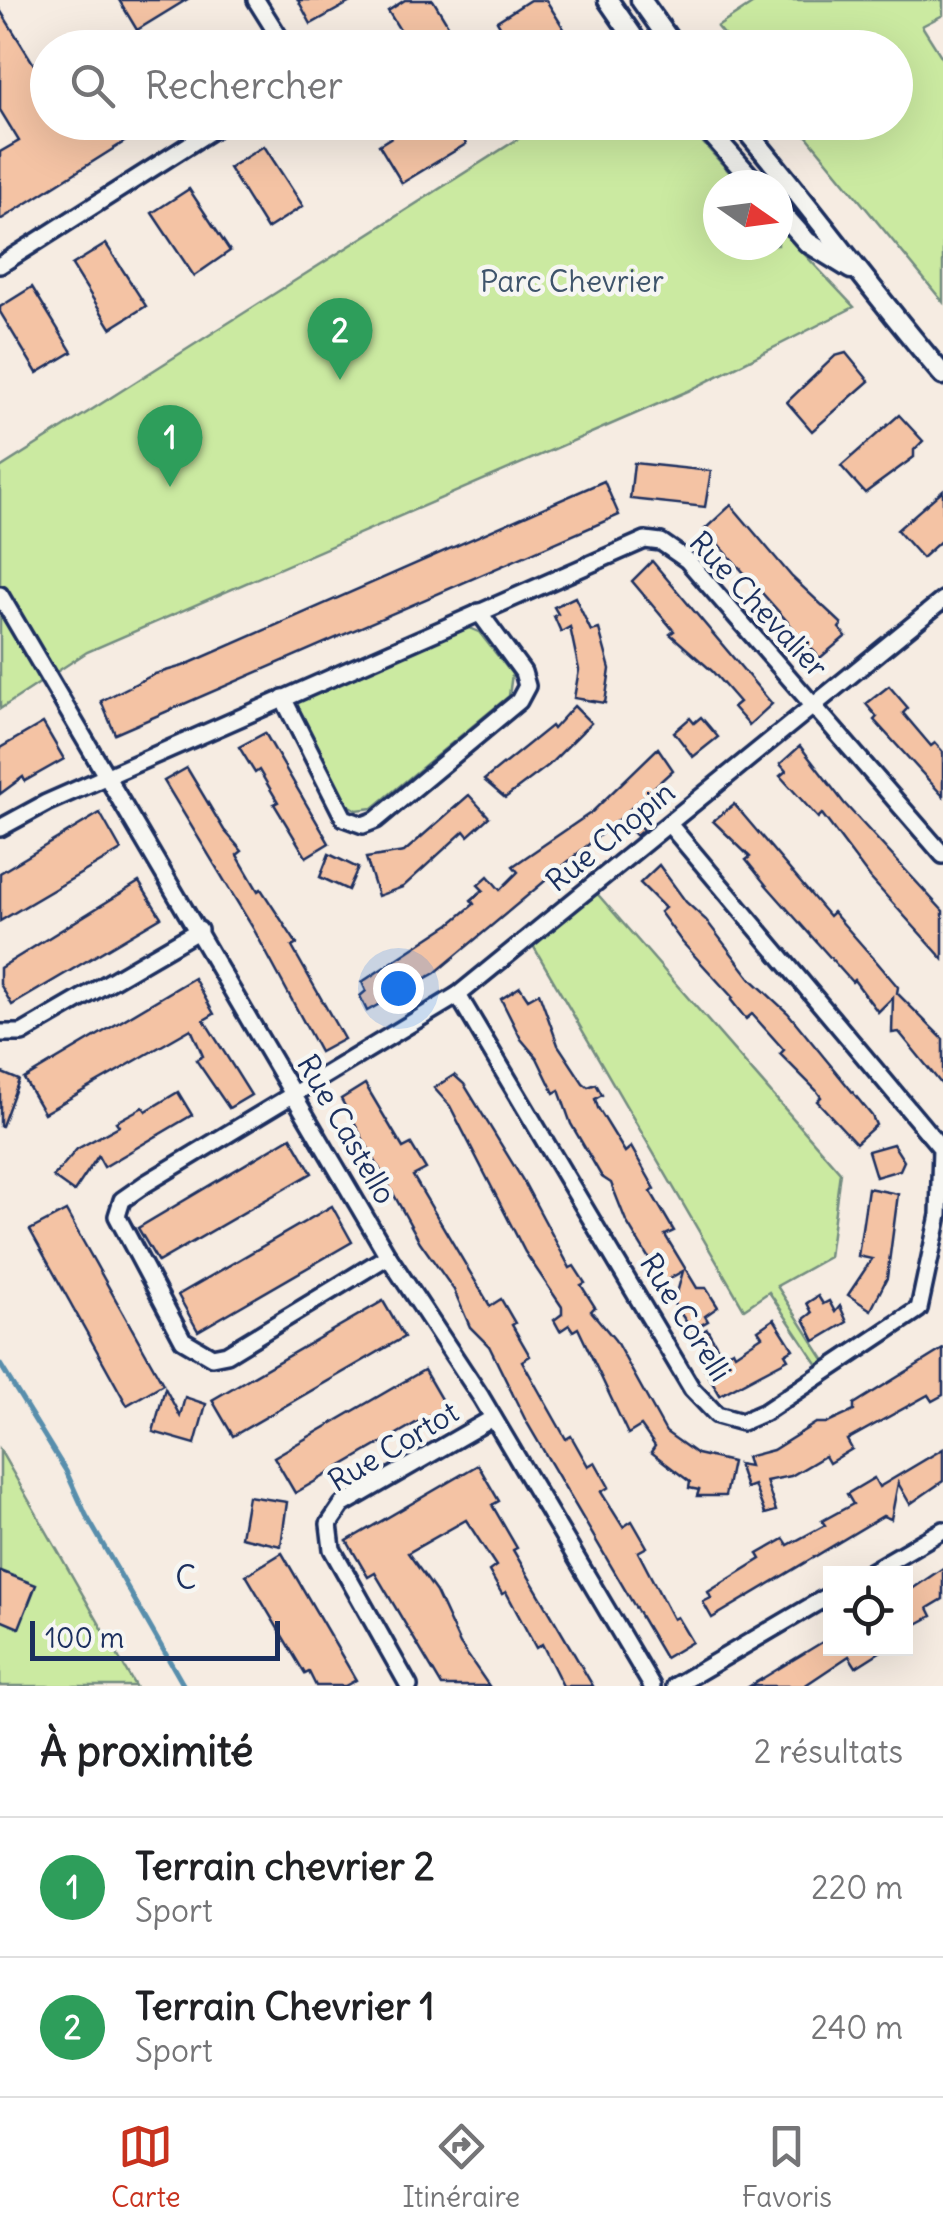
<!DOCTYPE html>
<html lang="fr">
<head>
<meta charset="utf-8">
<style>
	:root { --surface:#fff; --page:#f2f2f2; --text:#202124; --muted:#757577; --line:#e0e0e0; --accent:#c8321e }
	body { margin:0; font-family:Delius,sans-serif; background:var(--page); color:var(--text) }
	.controls { position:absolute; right:30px; bottom:30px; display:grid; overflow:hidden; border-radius:0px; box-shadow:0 10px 40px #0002 }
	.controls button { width:90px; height:90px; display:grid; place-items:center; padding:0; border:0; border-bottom:2px solid var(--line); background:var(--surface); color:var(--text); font:50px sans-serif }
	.compass { position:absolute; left:703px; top:170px; width:90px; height:90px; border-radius:50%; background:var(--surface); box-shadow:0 10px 40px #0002; rotate:104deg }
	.scale { position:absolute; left:30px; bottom:25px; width:250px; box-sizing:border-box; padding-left:10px; border:5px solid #1b2f5e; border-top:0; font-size:28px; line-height:35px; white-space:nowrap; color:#1b2f5e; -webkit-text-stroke:8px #f6f6f2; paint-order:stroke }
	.you { position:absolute; left:398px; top:988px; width:35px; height:35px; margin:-25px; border:8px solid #fff; border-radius:50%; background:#1a73e8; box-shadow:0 0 0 15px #1a73e833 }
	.badge { display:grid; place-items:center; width:65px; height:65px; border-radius:50%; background:var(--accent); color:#fff; font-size:32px; font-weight:700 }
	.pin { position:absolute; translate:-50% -82px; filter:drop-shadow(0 2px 5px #0008) }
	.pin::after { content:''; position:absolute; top:52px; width:35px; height:30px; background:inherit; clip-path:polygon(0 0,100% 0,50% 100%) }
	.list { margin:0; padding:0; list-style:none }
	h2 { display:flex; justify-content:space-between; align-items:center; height:130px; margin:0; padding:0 40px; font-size:42px }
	h2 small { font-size:32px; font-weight:400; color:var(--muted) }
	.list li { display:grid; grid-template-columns:65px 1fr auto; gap:30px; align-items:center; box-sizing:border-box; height:140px; padding:0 40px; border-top:2px solid var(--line) }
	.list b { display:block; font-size:38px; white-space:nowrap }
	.list p { margin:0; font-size:32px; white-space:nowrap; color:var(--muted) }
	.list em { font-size:32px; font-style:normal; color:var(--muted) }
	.icon { flex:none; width:55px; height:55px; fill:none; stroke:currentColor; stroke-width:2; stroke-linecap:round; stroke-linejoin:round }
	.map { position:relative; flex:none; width:943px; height:1686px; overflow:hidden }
	.search { position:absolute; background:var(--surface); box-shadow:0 10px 40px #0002; left:30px; right:30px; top:30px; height:110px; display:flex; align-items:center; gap:25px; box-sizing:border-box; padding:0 35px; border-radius:55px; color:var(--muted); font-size:38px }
	.sheet { height:410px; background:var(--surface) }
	nav { display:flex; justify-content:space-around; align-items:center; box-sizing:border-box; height:140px; border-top:2px solid var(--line); background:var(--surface); font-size:28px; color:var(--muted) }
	nav a { display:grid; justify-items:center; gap:5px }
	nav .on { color:var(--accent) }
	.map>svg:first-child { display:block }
	.green { fill:#cbeaa1; stroke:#738c80; stroke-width:2.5 }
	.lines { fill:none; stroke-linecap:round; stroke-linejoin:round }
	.stream { stroke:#588eac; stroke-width:5 }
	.building { fill:#f4c3a4; stroke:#1b2f5e; stroke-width:2.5 }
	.minor-casing { stroke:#1b2f5e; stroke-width:22 }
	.tertiary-casing { stroke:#1b2f5e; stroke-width:25 }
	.minor { stroke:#f6f6f2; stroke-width:15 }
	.tertiary { stroke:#f6f6f2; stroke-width:18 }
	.labels { text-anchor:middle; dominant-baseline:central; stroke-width:9; stroke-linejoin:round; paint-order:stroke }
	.park-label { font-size:30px; fill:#3e546b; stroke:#f6f6f2 }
	.street-label { font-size:30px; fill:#1b2f5e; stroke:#f6f6f2 }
	.neighbourhood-label { font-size:32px; letter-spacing:2.5px; fill:#1b2f5e; stroke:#f6f6f2 }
</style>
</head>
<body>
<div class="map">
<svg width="943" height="1686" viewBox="0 0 943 1686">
	<rect width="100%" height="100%" fill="#f6ece2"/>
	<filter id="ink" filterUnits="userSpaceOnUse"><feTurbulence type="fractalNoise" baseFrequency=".01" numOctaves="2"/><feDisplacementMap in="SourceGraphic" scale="20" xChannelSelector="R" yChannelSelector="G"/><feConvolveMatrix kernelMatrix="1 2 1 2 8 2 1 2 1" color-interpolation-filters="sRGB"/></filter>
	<g filter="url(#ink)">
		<g class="green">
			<polygon points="758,0 943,0 943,15 922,26 943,59 943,302 796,123 896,122 896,48 734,47 717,27"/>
			<polygon points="543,123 685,123 741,185 718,185 718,245 778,245 778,226 854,307 688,391 87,652 0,709 0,468"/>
			<polygon points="465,626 479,632 512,674 509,696 373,808 357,810 344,802 289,700"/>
			<polygon points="594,890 840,1172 829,1257 777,1286 827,1364 820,1368 769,1292 744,1309 531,942"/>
			<polygon points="0,1450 135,1686 0,1686"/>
		</g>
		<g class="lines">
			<polyline class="stream" points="0,1364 66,1471 86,1515 184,1686"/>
		</g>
		<g class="building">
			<polygon points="119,0 186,0 137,30"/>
			<polygon points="298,0 354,0 311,24"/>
			<polygon points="405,0 433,0 462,48 411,48 388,11"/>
			<polygon points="530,0 546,0 576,48 513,48 497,21"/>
			<polygon points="0,10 48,87 48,122 156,122 0,220 0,152 19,141 0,110"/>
			<polygon points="416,122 454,122 466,144 402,183 379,145"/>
			<polygon points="264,146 303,206 267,229 229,168"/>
			<polygon points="189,189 230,251 194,276 152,213"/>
			<polygon points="106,244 146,306 111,328 72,265"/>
			<polygon points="32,287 72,352 37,373 0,312 0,307"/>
			<polygon points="846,353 869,381 812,431 787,402 835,356"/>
			<polygon points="899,415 923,441 914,450 914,457 865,493 841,466"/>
			<polygon points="634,463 711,471 705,507 630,499"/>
			<polygon points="604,481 619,515 115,734 101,701 155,674 183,666"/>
			<polygon points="943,490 943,539 922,558 897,530"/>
			<polygon points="731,505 792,577 842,624 839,628 846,636 820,658 705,529"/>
			<polygon points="652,561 772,704 749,725 733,707 739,702 712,671 670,634 674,631 632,581"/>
			<polygon points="575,597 591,631 599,629 610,669 605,703 574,698 579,670 570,627 561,632 554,616 558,614 554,607"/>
			<polygon points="889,686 908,708 903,713 931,746 935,743 943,752 943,796 874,720 877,717 866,704"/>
			<polygon points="574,706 591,723 549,765 505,798 484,780 551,726 553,729"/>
			<polygon points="701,717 718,737 693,757 674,732 690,718 694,723"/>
			<polygon points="43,723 64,759 25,781 23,777 0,794 0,748"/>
			<polygon points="265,733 329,843 306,857 274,804 278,802 259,770 255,773 239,747"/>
			<polygon points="800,746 844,803 943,911 943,959 871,879 822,814 818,818 780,776 786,771 780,764"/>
			<polygon points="658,748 673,770 628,811 643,830 636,836 619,819 435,973 367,1011 360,996 366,991 362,982 450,924 474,904 471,900 483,890 478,885 488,876 500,890 518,872 513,866 592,812"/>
			<polygon points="187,768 224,830 242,851 237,855 258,891 261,889 297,944 292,947 344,1039 320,1052 253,928 164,781"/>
			<polygon points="469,795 489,817 468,836 464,831 403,887 378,896 366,858 404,852"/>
			<polygon points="734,804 829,916 833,912 876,961 898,987 897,993 943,1039 943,1086 899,1032 892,1033 893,997 878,1012 854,980 852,982 766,885 746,860 750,857 713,821"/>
			<polygon points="100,813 121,850 0,921 0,873"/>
			<polygon points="329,854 358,868 348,890 320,877"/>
			<polygon points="659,865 686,902 706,920 751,979 788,1013 872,1116 876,1125 856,1143 817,1101 821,1097 816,1090 780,1054 784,1050 752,1014 746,1019 731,1000 733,998 682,942 660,912 665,908 640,883"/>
			<polygon points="139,882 161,917 12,1005 0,984 0,968"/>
			<polygon points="194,978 214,1014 204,1020 251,1095 229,1108 196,1060 203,1056 191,1029 44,1113 24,1079"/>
			<polygon points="520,987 528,999 539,993 558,1045 583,1083 588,1087 596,1084 602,1095 595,1099 598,1108 625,1152 631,1147 655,1189 651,1192 674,1231 665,1235 697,1288 706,1288 718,1307 705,1316 708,1321 692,1330 674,1304 683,1271 663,1282 626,1221 611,1183 602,1177 571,1124 559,1090 554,1093 537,1058 521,1039 501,999"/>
			<polygon points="0,1072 19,1080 2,1126 0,1126"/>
			<polygon points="454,1075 464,1084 524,1182 570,1268 574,1266 585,1283 581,1285 595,1307 591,1311 615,1340 666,1432 697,1454 732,1462 725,1496 697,1496 699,1490 689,1488 690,1482 651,1452 655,1446 641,1426 628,1434 578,1328 573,1331 569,1325 560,1331 554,1320 562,1314 562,1307 525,1252 450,1106 434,1088"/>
			<polygon points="365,1084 403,1148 411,1144 426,1169 413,1176 490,1306 501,1299 515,1323 512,1325 530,1356 522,1361 566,1439 571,1436 588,1466 595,1462 609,1487 601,1492 623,1527 632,1521 647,1547 638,1552 673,1619 677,1617 692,1642 665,1658 526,1421 489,1346 470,1327 454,1290 420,1242 341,1099"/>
			<polygon points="178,1092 192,1115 104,1167 98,1156 74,1192 53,1177 77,1149 119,1126 116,1122 143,1107 146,1111"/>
			<polygon points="291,1137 312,1173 158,1262 138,1228"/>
			<polygon points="893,1144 904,1161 900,1170 876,1177 868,1151"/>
			<polygon points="868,1188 898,1194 887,1278 871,1310 848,1295 872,1259 858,1256"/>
			<polygon points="332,1206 352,1242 198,1331 178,1295"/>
			<polygon points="66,1211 163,1384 127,1405 30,1230"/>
			<polygon points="818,1296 823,1304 829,1301 835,1312 840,1306 847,1322 815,1341 804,1319 812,1313 807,1303"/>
			<polygon points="383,1301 404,1337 233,1436 212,1400"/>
			<polygon points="774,1319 793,1349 785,1354 788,1359 720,1395 703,1366 711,1361 698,1334 707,1329 722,1355 733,1350 735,1354 762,1336 758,1330"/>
			<polygon points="943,1349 943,1395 932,1401 928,1395 847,1440 852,1449 829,1463 825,1456 791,1476 766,1481 776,1511 765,1514 754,1485 746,1488 738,1464 749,1466 746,1457 773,1450 816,1423 828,1423 854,1411 854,1404"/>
			<polygon points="424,1370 445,1406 295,1493 274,1457"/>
			<polygon points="165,1388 180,1416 185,1397 206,1404 195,1444 153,1432"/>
			<polygon points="943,1449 943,1481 910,1504 898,1483 891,1519 883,1516 712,1618 703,1602 711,1598 708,1592 761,1559 758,1554 784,1539 788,1545 825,1525 822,1521 853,1504 847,1494 874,1478 879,1487"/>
			<polygon points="478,1465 499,1501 492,1505 517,1548 513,1550 593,1686 563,1686 542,1644 536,1648 506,1592 502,1594 489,1571 496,1566 466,1520 408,1553 436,1592 460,1644 489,1686 442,1686 375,1573 368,1577 347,1541"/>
			<polygon points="248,1496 287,1502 281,1546 241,1537"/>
			<polygon points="282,1553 356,1680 345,1686 316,1686 309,1672 305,1674 246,1575"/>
			<polygon points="943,1568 943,1599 928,1608 932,1616 906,1630 906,1593"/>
			<polygon points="0,1571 36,1585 19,1628 0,1620"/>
			<polygon points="829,1638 830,1648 886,1648 856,1667 849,1656 804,1686 750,1686"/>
		</g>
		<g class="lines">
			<g class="minor-casing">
				<g id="minor">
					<polyline points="256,0 286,48"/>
					<polyline points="0,265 225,122"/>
					<polyline points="0,595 388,1256 481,1397 652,1686"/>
					<polyline points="283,698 344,818 363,825 376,820 519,701 527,686 523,672 479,612"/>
					<polyline points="0,828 46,803 645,540 661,542 687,560 943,855"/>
					<polyline points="458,995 692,1389 717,1415 742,1422 765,1412 919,1309 939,1215 941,1148 669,824"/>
					<polyline points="0,1033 22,1033 199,930"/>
					<polyline points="388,1256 227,1354 212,1357 183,1340 117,1216 122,1200 145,1184 458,995 943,600"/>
					<polyline points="867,1574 943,1530"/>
					<polyline points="409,1686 332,1549 329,1524 342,1505 493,1418"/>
					<polyline points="675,1686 830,1595"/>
				</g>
			</g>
			<g class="tertiary-casing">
				<g id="tertiary">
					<polyline points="608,0 641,48"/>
					<polyline points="641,0 675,48"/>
					<polyline points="701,122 757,185"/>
					<path d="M 739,122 C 810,205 872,292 943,375"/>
					<polyline points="778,209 807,242 851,269"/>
				</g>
			</g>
			<use href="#minor" class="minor"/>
			<use href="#tertiary" class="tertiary"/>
		</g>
	</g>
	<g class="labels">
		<g class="park-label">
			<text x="572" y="281">Parc Chevrier</text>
		</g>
		<g class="street-label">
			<text transform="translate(759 604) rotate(47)">Rue Chevalier</text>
			<text transform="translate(610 836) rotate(-39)">Rue Chopin</text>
			<text transform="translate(347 1129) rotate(60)">Rue Castello</text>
			<text transform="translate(686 1317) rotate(58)">Rue Corelli</text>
			<text transform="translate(393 1446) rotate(-31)">Rue Cortot</text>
		</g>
		<g class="neighbourhood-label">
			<text x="187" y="1577">C</text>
		</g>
	</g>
</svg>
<div class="controls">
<button><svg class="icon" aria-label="locate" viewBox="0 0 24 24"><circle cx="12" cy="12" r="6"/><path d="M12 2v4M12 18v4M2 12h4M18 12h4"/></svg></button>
</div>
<svg class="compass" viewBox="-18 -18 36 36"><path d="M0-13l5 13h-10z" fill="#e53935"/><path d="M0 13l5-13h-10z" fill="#757577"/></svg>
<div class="scale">100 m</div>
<div class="you"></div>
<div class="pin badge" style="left:170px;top:487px;background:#2e9e5b">1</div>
<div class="pin badge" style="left:340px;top:380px;background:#2e9e5b">2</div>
<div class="search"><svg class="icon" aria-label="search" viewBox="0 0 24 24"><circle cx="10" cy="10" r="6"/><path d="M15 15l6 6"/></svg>Rechercher</div>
</div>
<section class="sheet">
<h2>À proximité<small>2 résultats</small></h2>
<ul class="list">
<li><span class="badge" style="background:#2e9e5b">1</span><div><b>Terrain chevrier 2</b><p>Sport</p></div><em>220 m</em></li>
<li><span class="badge" style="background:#2e9e5b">2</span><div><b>Terrain Chevrier 1</b><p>Sport</p></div><em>240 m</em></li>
</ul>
</section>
<nav>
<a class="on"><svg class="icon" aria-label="map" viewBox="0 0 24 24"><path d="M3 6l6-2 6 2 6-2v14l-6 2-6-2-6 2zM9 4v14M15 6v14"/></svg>Carte</a>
<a><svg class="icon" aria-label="directions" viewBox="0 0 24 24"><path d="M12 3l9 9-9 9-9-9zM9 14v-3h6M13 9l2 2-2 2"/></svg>Itinéraire</a>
<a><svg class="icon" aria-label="saved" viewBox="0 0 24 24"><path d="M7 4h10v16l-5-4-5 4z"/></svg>Favoris</a>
</nav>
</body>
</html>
